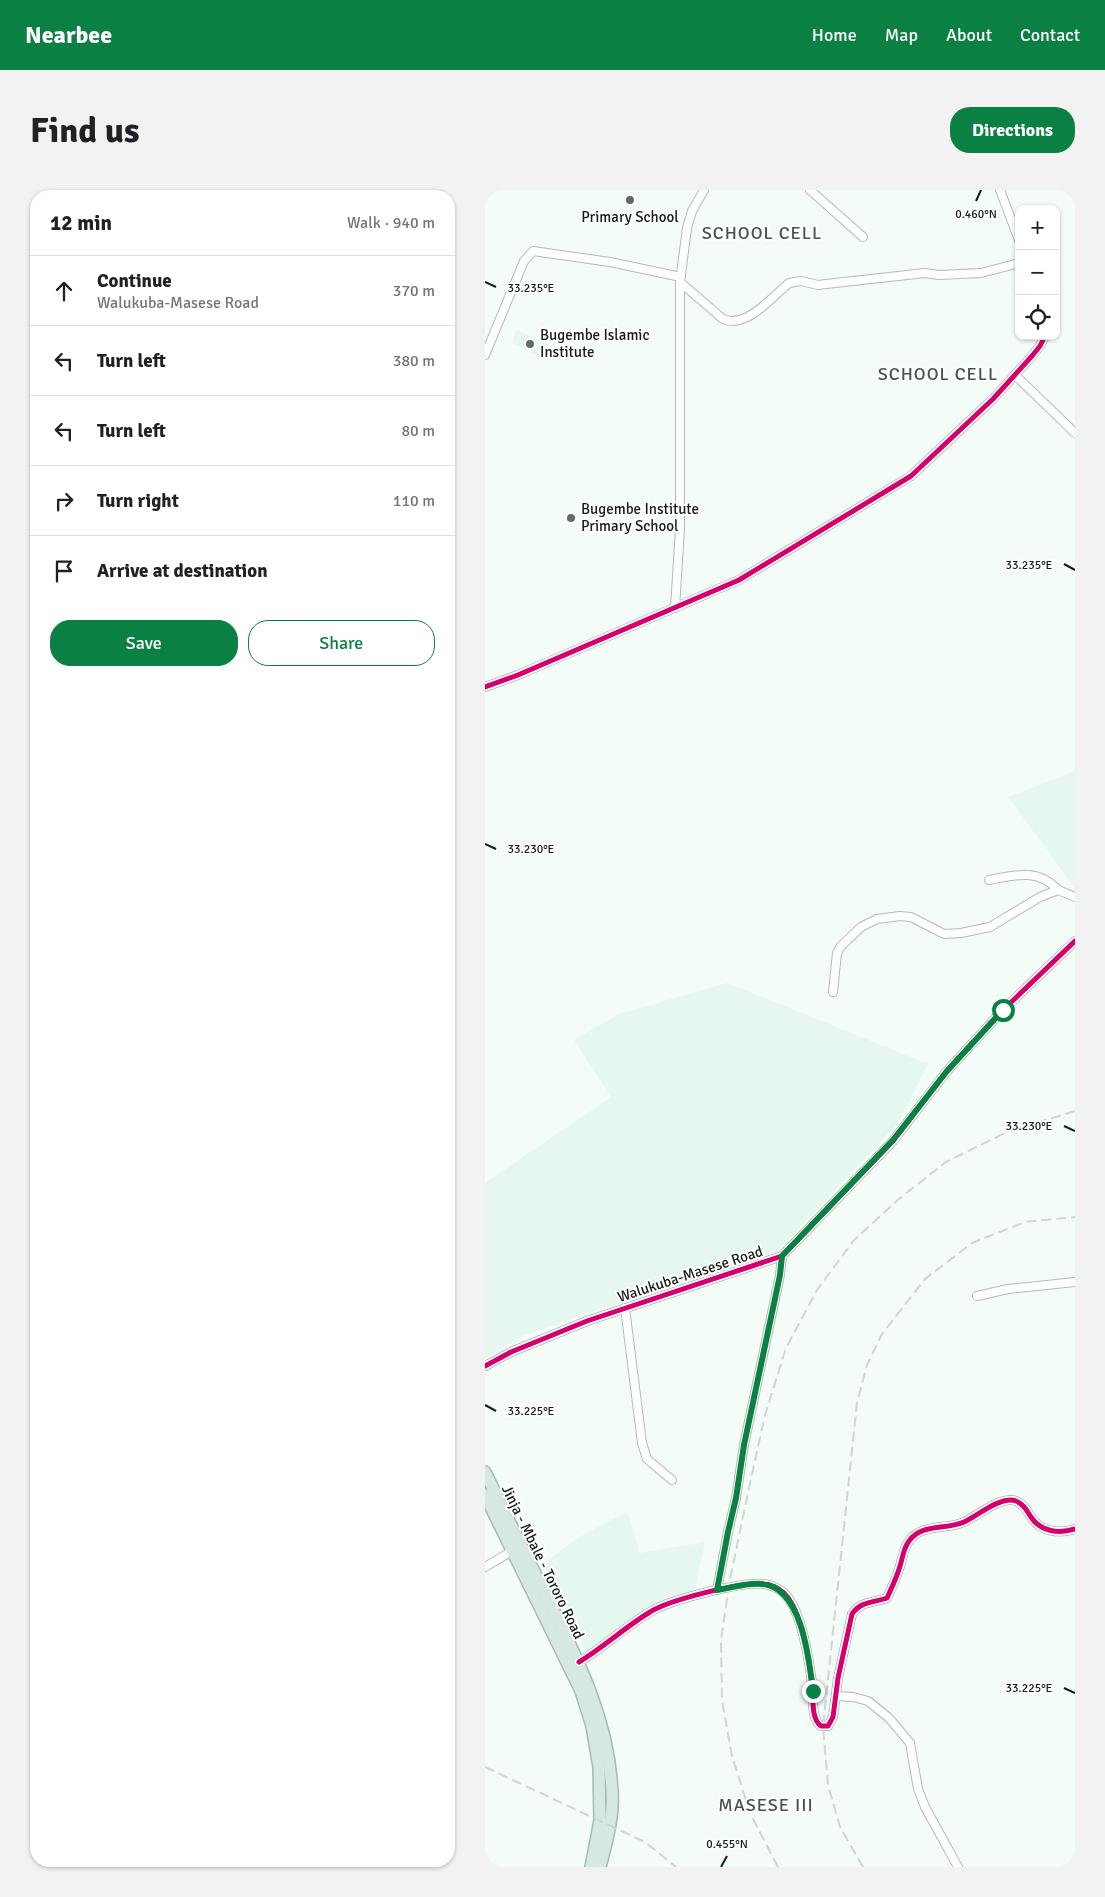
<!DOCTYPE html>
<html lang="en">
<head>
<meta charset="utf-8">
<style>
	:root { --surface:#fff; --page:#f2f2f2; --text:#202124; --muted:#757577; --line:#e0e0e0; --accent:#0b8043 }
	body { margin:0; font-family:Signika,sans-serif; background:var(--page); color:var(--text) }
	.controls { position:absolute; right:15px; top:15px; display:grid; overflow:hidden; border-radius:10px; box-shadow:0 1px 4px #0004 }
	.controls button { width:45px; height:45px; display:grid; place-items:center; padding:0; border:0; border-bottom:1px solid var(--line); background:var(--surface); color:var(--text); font:25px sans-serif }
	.stop { position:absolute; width:15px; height:15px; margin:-11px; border:4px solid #0b8043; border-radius:50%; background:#fff }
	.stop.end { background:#0b8043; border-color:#fff; box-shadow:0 1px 5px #0008 }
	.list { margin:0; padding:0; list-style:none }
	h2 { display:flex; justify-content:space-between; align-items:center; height:65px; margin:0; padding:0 20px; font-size:21px }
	h2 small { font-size:16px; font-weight:400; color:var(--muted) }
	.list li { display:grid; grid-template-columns:32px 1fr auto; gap:15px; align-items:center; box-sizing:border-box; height:70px; padding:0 20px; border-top:1px solid var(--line) }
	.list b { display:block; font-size:19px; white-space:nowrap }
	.list p { margin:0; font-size:16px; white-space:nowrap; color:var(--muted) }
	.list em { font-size:16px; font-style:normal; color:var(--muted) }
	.actions { display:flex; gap:10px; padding:15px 20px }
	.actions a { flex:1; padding:11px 0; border:1px solid var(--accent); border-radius:20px; text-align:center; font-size:18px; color:var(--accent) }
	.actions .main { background:var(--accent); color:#fff }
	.icon { flex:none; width:28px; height:28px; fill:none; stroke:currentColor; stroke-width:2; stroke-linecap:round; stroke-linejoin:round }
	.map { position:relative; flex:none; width:590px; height:1677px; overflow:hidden; border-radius:20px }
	header { display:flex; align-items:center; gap:30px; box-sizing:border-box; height:70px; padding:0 25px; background:var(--accent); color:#fff }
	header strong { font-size:24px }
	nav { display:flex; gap:28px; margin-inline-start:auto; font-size:18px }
	.intro { display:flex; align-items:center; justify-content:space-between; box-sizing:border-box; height:120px; padding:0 30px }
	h1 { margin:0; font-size:35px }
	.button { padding:12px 22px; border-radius:20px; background:var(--accent); color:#fff; font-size:18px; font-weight:700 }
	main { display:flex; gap:30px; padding:0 30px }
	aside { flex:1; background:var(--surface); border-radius:20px; box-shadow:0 1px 4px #0004 }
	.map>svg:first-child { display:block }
	.built { fill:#e5f7ee }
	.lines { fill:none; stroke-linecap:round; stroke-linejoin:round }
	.minor-casing { stroke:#b4bbb7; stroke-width:10 }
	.highway-casing { stroke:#a3bcb3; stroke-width:14 }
	.minor { stroke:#fdfffe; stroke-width:8 }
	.highway { stroke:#d5e9e2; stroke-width:11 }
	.rail { stroke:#d1d4d3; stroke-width:2; stroke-dasharray:10 5; stroke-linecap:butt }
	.cycleway-casing { stroke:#fff; stroke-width:8 }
	.cycleway { stroke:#d6006c; stroke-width:5 }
	.route { stroke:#0b8043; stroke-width:6 }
	.ticks { fill:none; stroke:#141b18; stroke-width:2 }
	.poi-dot { fill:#626a66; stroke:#fff; stroke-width:2 }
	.labels { text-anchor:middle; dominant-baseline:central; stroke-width:4; stroke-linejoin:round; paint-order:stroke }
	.poi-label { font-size:15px; fill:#141b18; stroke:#fff; text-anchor:start }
	.street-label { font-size:15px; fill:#141b18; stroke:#fff }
	.quarter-label { font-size:18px; letter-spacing:1px; fill:#45544d; stroke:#fff }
	.ticks-label { font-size:12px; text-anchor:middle; fill:#141b18; stroke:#fff; stroke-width:4; stroke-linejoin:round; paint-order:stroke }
</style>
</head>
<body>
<header>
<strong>Nearbee</strong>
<nav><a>Home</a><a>Map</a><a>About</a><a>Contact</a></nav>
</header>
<div class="intro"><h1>Find us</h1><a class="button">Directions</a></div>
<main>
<aside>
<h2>12 min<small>Walk · 940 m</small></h2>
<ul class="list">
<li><svg class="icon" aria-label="ahead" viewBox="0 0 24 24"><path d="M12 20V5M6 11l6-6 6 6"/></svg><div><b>Continue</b><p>Walukuba-Masese Road</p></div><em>370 m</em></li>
<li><svg class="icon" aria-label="left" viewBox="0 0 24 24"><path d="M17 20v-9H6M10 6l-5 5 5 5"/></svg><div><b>Turn left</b></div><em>380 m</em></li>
<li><svg class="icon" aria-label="left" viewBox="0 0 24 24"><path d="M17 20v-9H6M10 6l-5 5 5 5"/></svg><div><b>Turn left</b></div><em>80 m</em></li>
<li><svg class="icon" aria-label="right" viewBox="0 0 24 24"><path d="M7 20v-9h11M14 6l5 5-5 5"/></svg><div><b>Turn right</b></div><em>110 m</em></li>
<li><svg class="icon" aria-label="arrive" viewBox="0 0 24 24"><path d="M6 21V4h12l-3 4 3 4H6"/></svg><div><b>Arrive at destination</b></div></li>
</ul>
<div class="actions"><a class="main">Save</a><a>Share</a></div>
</aside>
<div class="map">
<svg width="590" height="1677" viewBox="0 0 590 1677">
	<rect width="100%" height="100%" fill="#f4fcf8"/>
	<g class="built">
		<polygon points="32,140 63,154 57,167 26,153"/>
		<polygon points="590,581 590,698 523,607"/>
		<polygon points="242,793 443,874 414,932 292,1062 171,1100 38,1146 0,1168 0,993 126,907 89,850 134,824"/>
		<polygon points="142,1322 155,1363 220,1352 209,1402 181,1407 144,1430 101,1461 58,1374 96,1346"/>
	</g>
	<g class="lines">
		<g class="minor-casing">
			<g id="minor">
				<polyline points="325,0 378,47"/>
				<polyline points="515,0 534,50"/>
				<path d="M 195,92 L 238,129 C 261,139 286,108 304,93 L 316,91 L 333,95 L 341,94 L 440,83 L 454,85 L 496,83 L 534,73"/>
				<polyline points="0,165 39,71 48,61 125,72 196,87"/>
				<polyline points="530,185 590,243"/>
				<polyline points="190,418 195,339 195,92 202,38 207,21 219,0"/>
				<polyline points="0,497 33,485 254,390 426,286 508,209 547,166 555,156 560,146"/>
				<path d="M 504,690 C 530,685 553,678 573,700"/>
				<polyline points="348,802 352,763 356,756 376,737 392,729 415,726 426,727 459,744 476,743 505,737 555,707 573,700 590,707"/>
				<polyline points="492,1106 523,1099 590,1092"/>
				<polyline points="140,1118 157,1253 162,1269 187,1290"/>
				<polyline points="0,1176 26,1162 102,1131 297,1066 408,951 462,881 518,820 590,751"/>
				<polyline points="0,1377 27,1361"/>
				<polyline points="232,1400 243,1342 251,1308 259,1255 295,1085 297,1066"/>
				<path d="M 94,1472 C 119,1457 140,1437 165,1422 C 184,1410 258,1391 279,1394 C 287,1395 293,1398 299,1403 C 316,1419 324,1470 327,1493 C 329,1506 325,1528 336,1536 L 343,1536 L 348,1527 L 353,1488 L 367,1424 C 376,1411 388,1413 402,1408 C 407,1397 412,1387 415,1376 C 418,1367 418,1359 424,1351 C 437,1333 462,1340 479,1332 C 492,1326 517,1305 531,1311 C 539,1314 542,1321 546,1327 C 556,1342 574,1344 590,1339"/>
				<polyline points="351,1506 368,1507 383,1511 404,1528 425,1553 433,1599 440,1617 473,1677"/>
			</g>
		</g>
		<g class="highway-casing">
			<g id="highway">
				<path d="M 0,1282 C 20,1323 40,1364 61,1405 C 92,1468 124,1530 127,1602 C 129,1627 121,1653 115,1677"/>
				<polyline points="0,1305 96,1501 107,1536 114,1577 115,1630 106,1677"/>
			</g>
		</g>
		<use href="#minor" class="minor"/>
		<use href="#highway" class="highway"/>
		<g class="rail">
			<polyline points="0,1577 160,1652 191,1677"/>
			<polyline points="293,1677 265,1623 247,1566 237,1511 236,1450 245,1389 267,1284 280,1225 301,1158 332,1100 369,1050 415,1008 461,972 522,942 590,921"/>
			<polyline points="378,1677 355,1637 343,1595 338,1537 372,1213 382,1175 397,1144 440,1089 487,1053 540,1032 590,1027"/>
		</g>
		<g class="cycleway-casing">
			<g id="cycleway">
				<polyline points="0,497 33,485 254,390 426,286 508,209 547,166 555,156 560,146"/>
				<polyline points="0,1176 26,1162 102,1131 297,1066 408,951 462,881 518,820 590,751"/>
				<path d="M 94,1472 C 119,1457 140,1437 165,1422 C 184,1410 258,1391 279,1394 C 287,1395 293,1398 299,1403 C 316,1419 324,1470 327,1493 C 329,1506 325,1528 336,1536 L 343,1536 L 348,1527 L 353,1488 L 367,1424 C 376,1411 388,1413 402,1408 C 407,1397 412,1387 415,1376 C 418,1367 418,1359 424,1351 C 437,1333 462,1340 479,1332 C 492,1326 517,1305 531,1311 C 539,1314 542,1321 546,1327 C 556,1342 574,1344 590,1339"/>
			</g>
		</g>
		<use href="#cycleway" class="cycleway"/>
	</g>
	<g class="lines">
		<path class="route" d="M 328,1501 C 324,1469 317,1398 278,1394 C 262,1392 247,1398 232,1400 L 243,1342 L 251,1308 L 259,1255 L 295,1085 L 297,1066 L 408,950 L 462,881 L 518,820"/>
	</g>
	<path class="ticks" d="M 491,11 L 496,0M 0,92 L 11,97M 579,374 L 590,380M 0,654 L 11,659M 579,936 L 590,941M 0,1215 L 11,1221M 579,1498 L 590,1503M 236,1677 L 242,1666"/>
	<g class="poi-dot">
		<circle cx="145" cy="10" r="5"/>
		<circle cx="45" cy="154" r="5"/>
		<circle cx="86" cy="328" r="5"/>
	</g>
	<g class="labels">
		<g class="poi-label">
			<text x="145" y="27" text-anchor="middle">Primary School</text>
			<text x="55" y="145">Bugembe Islamic<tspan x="55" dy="17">Institute</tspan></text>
			<text x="96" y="319">Bugembe Institute<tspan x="96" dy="17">Primary School</tspan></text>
		</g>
		<g class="street-label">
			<text transform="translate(205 1084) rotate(-18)">Walukuba-Masese Road</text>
			<text transform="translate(58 1372) rotate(64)">Jinja - Mbale - Tororo Road</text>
		</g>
		<g class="quarter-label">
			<text x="277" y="43">SCHOOL CELL</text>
			<text x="453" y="184">SCHOOL CELL</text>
			<text x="281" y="1615">MASESE III</text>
		</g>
	</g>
	<g class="ticks-label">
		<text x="491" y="28">0.460°N</text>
		<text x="46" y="102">33.235°E</text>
		<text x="544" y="379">33.235°E</text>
		<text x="46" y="663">33.230°E</text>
		<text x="544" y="940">33.230°E</text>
		<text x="46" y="1225">33.225°E</text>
		<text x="544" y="1502">33.225°E</text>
		<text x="242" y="1658">0.455°N</text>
	</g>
</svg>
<div class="controls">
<button>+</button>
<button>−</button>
<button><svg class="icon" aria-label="locate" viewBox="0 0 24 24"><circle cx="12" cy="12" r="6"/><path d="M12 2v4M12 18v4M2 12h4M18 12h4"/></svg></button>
</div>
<div class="stop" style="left:518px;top:820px"></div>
<div class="stop end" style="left:328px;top:1501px"></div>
</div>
</main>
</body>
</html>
